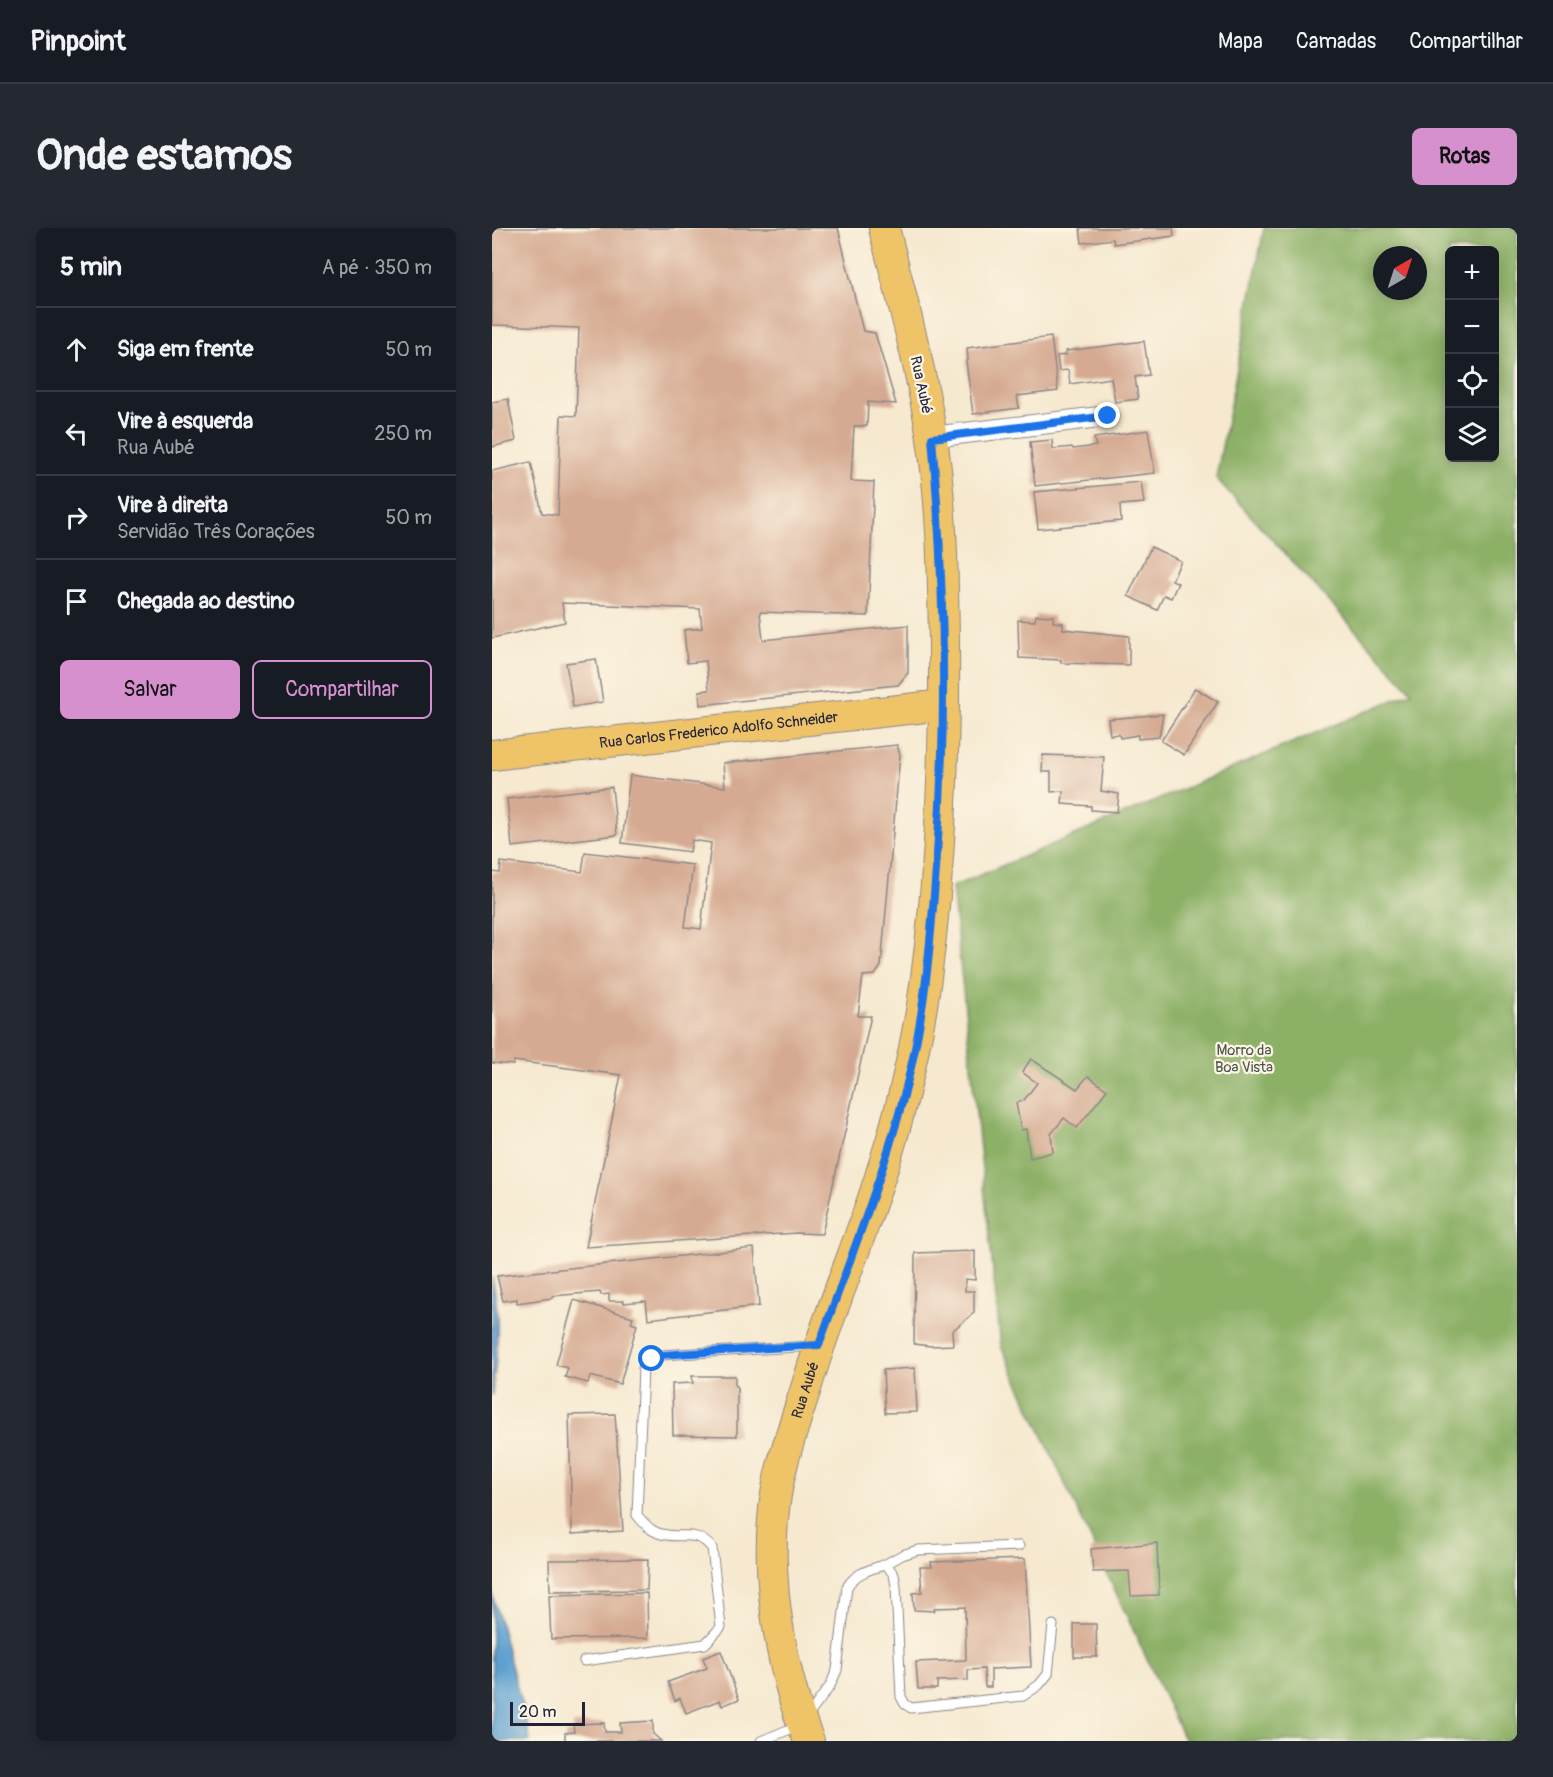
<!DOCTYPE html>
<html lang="pt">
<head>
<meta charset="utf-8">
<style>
	:root { --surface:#171b24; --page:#242831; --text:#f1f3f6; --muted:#9ea1a6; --line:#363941; --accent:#d690ce }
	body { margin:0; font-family:Pangolin,sans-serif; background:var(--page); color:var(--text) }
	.controls { position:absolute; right:18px; top:18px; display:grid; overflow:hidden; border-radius:9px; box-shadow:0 3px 15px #0003 }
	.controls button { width:54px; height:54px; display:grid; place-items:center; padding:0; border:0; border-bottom:2px solid var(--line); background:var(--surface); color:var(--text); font:30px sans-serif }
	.compass { position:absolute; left:881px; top:18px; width:54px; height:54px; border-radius:50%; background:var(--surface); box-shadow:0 3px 15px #0003; rotate:39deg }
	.scale { position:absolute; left:18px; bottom:15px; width:75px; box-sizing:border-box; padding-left:6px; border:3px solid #22223b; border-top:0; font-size:16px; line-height:21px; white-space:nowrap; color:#22223b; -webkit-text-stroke:4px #fcf5e5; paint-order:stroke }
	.stop { position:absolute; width:18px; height:18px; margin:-14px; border:4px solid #1a73e8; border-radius:50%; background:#fff }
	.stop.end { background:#1a73e8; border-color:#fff; box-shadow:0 2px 6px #0008 }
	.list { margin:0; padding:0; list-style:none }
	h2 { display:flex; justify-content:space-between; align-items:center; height:78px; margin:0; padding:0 24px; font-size:26px }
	h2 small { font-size:20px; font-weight:400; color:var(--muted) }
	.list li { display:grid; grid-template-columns:39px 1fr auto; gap:18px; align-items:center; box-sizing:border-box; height:84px; padding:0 24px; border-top:2px solid var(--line) }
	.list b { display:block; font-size:22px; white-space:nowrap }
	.list p { margin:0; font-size:20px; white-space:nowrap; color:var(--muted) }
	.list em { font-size:20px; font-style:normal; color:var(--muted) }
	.actions { display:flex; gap:12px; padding:18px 24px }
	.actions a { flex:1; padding:14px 0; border:2px solid var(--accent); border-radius:9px; text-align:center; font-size:21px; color:var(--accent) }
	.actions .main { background:var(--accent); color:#111 }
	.icon { flex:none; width:33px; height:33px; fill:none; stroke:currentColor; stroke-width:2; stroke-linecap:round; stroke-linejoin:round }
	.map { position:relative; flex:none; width:1025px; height:1513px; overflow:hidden; border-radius:9px }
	header { display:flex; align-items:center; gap:36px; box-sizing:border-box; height:84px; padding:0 30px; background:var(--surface); border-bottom:2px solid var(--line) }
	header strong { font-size:28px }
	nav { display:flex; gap:33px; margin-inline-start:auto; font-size:21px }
	.intro { display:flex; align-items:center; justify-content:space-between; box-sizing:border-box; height:144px; padding:0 36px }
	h1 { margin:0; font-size:42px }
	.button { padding:15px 27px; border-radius:9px; background:var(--accent); color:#111; font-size:21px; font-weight:700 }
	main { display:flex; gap:36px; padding:0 36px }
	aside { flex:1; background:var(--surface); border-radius:9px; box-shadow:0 3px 15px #0003 }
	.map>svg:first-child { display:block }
	.forest { fill:#8cb066; stroke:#576950; stroke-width:1.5; fill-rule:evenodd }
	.water { fill:#5da0d1; stroke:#406186; stroke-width:1.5 }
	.building { fill:#d6aa92 }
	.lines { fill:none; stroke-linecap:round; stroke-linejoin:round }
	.lane-casing { stroke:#8c8686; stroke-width:11 }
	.street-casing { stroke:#8c8686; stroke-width:22 }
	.primary-casing { stroke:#8c8686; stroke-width:32 }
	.lane { stroke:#fff; stroke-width:9 }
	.street { stroke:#fff; stroke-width:20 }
	.primary { stroke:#efc469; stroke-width:30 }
	.route { stroke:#1a73e8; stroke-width:8 }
	.labels { text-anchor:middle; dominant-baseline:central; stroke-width:4.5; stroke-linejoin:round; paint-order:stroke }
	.street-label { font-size:15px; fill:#22223b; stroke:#fcf5e5 }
	.park-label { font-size:15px; fill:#4d554c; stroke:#fcf5e5 }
</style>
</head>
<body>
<header>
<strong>Pinpoint</strong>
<nav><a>Mapa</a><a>Camadas</a><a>Compartilhar</a></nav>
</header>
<div class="intro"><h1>Onde estamos</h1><a class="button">Rotas</a></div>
<main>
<aside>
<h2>5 min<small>A pé · 350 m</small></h2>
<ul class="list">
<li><svg class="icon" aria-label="ahead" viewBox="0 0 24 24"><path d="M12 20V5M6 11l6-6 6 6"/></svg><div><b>Siga em frente</b></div><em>50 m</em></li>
<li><svg class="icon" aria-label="left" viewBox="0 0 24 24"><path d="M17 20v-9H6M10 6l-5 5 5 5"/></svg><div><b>Vire à esquerda</b><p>Rua Aubé</p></div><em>250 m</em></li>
<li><svg class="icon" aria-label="right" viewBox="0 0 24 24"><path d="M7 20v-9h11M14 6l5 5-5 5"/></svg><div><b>Vire à direita</b><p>Servidão Três Corações</p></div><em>50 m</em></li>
<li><svg class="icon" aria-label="arrive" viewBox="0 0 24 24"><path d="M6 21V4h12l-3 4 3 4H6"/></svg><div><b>Chegada ao destino</b></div></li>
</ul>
<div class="actions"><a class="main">Salvar</a><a>Compartilhar</a></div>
</aside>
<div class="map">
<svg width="1025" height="1513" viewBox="0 0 1025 1513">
	<rect width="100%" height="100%" fill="#fcf5e5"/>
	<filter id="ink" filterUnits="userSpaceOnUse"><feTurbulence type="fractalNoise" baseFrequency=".0167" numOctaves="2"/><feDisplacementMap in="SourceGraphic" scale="12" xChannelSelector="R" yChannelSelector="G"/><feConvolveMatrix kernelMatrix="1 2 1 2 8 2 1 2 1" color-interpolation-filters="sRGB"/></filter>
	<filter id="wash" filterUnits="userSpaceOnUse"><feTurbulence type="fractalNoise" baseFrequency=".008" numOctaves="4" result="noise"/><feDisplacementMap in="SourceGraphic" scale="24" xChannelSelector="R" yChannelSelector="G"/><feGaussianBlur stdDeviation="1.35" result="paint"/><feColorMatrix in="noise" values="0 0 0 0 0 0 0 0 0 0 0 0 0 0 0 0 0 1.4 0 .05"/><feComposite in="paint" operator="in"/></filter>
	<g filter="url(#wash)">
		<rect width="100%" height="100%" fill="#f6e9d0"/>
		<path class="forest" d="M 772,0 L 1025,0 L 1025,1513 L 693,1513 L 509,1118 L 460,659 L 920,464 L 724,250 ZM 957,22 L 1002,22 L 1002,230 L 957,230 ZM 890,27 L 926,27 L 926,63 L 890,63 Z"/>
		<g class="water">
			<path d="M 0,1049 C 9,1087 5,1130 0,1168 Z"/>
			<polygon points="0,1365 36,1501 38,1513 0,1513"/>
		</g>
		<g id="blocks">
			<g class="building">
				<polygon points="0,0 346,0 371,103 383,105 404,176 376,174 375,198 362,198 359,253 382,254 376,388 268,384 271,412 416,397 416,445 406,457 208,477 207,463 217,462 214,433 195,435 192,402 210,400 208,381 70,375 73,394 0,410 0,243 39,234 50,285 66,287 69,187 84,188 87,100 0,97"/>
				<polygon points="588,0 681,0 682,8 622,16 621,11 590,15"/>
				<polygon points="559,109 566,163 525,168 527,180 481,186 474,133 476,132 475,120"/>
				<polygon points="652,113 657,147 643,149 646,171 623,174 619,150 578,156 576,142 567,143 565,128 574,127 574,123"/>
				<polygon points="16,171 24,213 0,219 0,174"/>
				<polygon points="656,202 663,245 543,258 538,214 560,212 561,221 580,219 581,221 604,218 602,210"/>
				<polygon points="649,254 652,275 628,277 629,293 546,301 542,264"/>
				<polygon points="659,319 689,333 680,352 686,355 679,370 672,367 665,382 636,368"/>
				<polygon points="544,387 561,388 561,394 571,395 571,401 637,408 637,437 569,435 569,432 527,430 526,392 543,393"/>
				<polygon points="104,431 111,474 81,479 74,435"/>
				<polygon points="703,460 726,474 692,527 669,513"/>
				<polygon points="671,486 667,509 646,511 646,507 628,510 627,506 618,507 616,491"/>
				<polygon points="405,517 408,527 389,738 383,747 371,748 366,788 379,788 330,1006 305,1005 94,1019 129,847 22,833 21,837 0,835 0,644 8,645 9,634 90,644 93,624 201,637 193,699 209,701 219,615 200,612 198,624 130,615 138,547 233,559 231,535"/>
				<polygon points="551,527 612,529 609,563 627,566 625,584 599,582 599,578 570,576 571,563 559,564 559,544 550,544"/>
				<polygon points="120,559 125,607 20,619 15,571"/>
				<polygon points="539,831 585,861 596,848 615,862 585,900 572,890 559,906 561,924 538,930 534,901 529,902 524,875 532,872 545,855 530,844"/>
				<polygon points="262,1020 267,1078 156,1091 154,1073 132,1075 132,1073 117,1073 117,1066 109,1067 108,1064 60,1068 60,1070 25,1075 25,1071 11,1073 5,1048"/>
				<polygon points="483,1023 483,1052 473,1051 473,1063 482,1063 482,1085 460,1103 461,1117 439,1118 422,1116 423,1025"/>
				<polygon points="82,1072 141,1089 139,1095 145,1097 128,1156 98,1148 96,1155 73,1149 76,1140 64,1137"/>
				<polygon points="423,1140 425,1184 393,1185 391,1142"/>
				<polygon points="200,1148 243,1148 243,1158 245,1158 245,1208 181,1207 180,1156 201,1155"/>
				<polygon points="123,1186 131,1303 80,1306 77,1187"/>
				<polygon points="665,1315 667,1367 639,1368 637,1343 601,1344 599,1321"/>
				<polygon points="156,1331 155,1362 58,1363 57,1332"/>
				<polygon points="533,1331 539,1439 499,1441 499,1459 493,1459 492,1441 476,1442 476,1452 445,1453 445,1461 426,1461 424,1434 474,1432 473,1379 442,1380 443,1383 422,1382 421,1365 430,1364 428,1339 440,1339 439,1334"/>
				<polygon points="155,1365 156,1410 59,1411 57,1367"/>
				<polygon points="582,1396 604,1396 605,1429 582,1429"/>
				<polygon points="229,1423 247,1471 230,1478 228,1472 194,1485 188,1470 183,1473 176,1454 215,1440 211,1430"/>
				<polygon points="161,1493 161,1506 169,1513 73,1513 73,1505 82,1504 81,1496 112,1495 113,1504 129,1504 128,1495"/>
			</g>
		</g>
	</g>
	<g filter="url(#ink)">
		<use href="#blocks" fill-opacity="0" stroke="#8c8686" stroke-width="1.5"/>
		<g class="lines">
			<g class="lane-casing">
				<g id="lane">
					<polyline points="394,1336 410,1327 426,1322 527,1318"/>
					<path d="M 92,1433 L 213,1416 L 229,1399 L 220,1320 C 202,1299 187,1313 166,1305 C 157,1302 151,1294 145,1287 L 151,1140 L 160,1131 L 169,1127 L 322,1118"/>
					<path d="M 269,1513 L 310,1496 L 338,1458 L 345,1442 L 355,1359 C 364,1344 378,1342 394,1336 L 402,1347 L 404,1358 L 409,1469 L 413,1476 L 419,1480 L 531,1468 L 547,1457 L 556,1446 L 561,1397"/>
				</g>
			</g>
			<g class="street-casing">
				<polyline id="street" points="440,209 616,188"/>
			</g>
			<g class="primary-casing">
				<g id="primary">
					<path id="s1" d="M 0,527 L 452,477"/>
					<path id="s2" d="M 317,1513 C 291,1450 275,1361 281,1292 C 284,1246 301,1201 315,1157 C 336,1087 365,1021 387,952 C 406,895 420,837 430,778 C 448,659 453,535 452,414 C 451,344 450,273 439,204 C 428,135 409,68 392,0"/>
				</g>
			</g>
			<use href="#lane" class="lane"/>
			<use href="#street" class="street"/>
			<use href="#primary" class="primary"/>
		</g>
	</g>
	<g class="lines" filter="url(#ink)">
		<path class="route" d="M 160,1131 L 169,1127 L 327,1117 C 360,1025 397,935 419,839 C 434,775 439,707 444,641 C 455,497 453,354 440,210 L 616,188"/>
	</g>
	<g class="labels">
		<g class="street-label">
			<text transform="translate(429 157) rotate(78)">Rua Aubé</text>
			<text stroke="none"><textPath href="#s1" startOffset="228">Rua Carlos Frederico Adolfo Schneider</textPath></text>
			<text stroke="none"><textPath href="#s2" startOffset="360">Rua Aubé</textPath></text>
		</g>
		<g class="park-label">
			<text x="752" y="822">Morro da<tspan x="752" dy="17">Boa Vista</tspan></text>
		</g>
	</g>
</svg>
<div class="controls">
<button>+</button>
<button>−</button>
<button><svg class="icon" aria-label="locate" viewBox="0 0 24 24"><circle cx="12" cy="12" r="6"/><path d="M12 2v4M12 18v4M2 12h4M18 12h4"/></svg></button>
<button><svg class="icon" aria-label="layers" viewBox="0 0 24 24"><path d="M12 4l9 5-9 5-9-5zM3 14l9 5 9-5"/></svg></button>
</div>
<svg class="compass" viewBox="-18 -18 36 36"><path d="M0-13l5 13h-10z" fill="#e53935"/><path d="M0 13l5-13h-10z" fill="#9ea1a6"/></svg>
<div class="scale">20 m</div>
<div class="stop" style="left:160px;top:1131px"></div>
<div class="stop end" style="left:616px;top:188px"></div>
</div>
</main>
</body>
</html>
